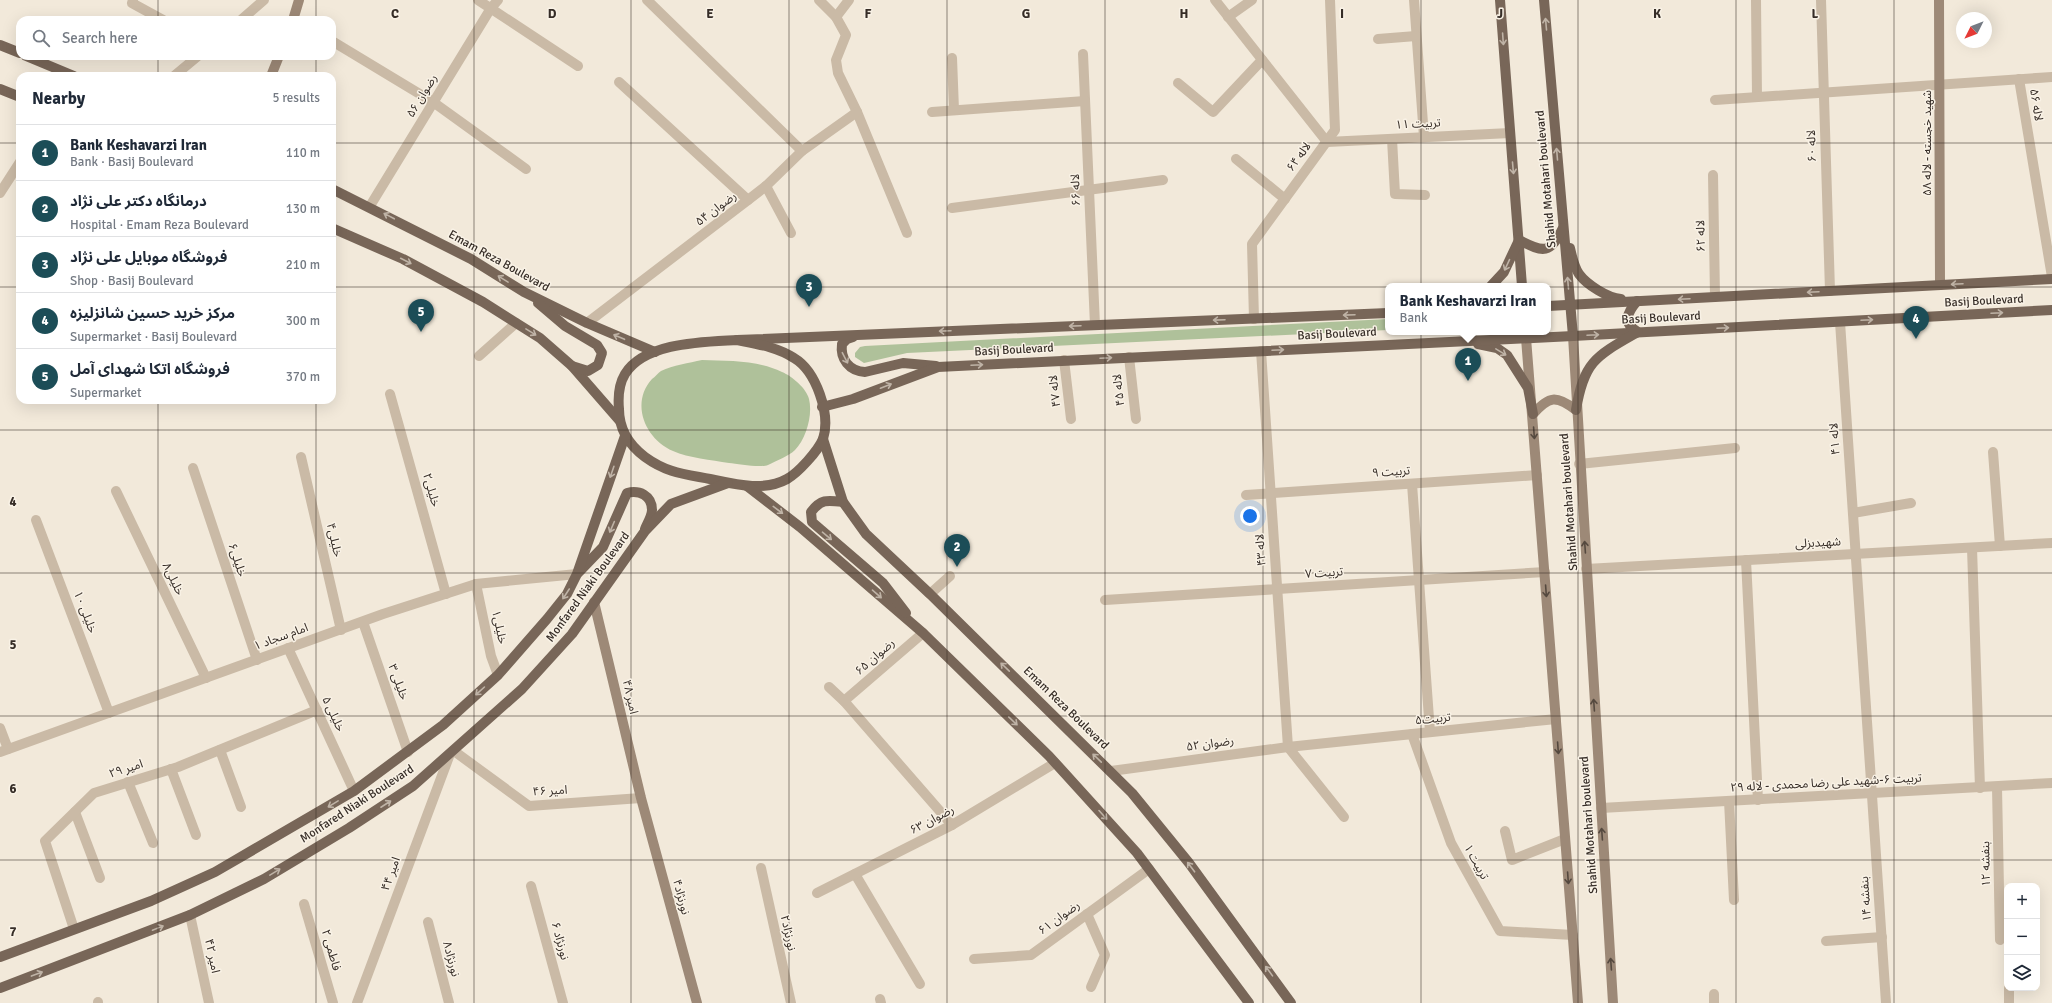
<!DOCTYPE html>
<html lang="en">
<head>
<meta charset="utf-8">
<style>
	:root { --surface:#fff; --page:#f6f6f7; --text:#1f2937; --muted:#747a83; --line:#e0e1e3; --accent:#1c4d57 }
	body { margin:0; font-family:Signika,"Noto Sans Arabic",sans-serif; background:var(--page); color:var(--text) }
	.controls { position:absolute; right:12px; bottom:12px; display:grid; overflow:hidden; border-radius:8px; box-shadow:0 4px 16px #0002 }
	.controls button { width:36px; height:36px; display:grid; place-items:center; padding:0; border:0; border-bottom:1px solid var(--line); background:var(--surface); color:var(--text); font:20px sans-serif }
	.compass { position:absolute; left:1956px; top:12px; width:36px; height:36px; border-radius:50%; background:var(--surface); box-shadow:0 4px 16px #0002; rotate:228deg }
	.you { position:absolute; left:1250px; top:516px; width:14px; height:14px; margin:-10px; border:3px solid #fff; border-radius:50%; background:#1a73e8; box-shadow:0 0 0 6px #1a73e833 }
	.badge { display:grid; place-items:center; width:26px; height:26px; border-radius:50%; background:var(--accent); color:#fff; font-size:13px; font-weight:700 }
	.pin { position:absolute; translate:-50% -33px; filter:drop-shadow(0 1px 2px #0008) }
	.pin::after { content:''; position:absolute; top:21px; width:14px; height:12px; background:inherit; clip-path:polygon(0 0,100% 0,50% 100%) }
	.popup { position:absolute; left:1385px; top:283px; width:166px; height:52px; box-sizing:border-box; display:grid; place-content:center; border-radius:8px; background:var(--surface); filter:drop-shadow(0 1px 3px #0005); font-size:13px; white-space:nowrap; color:var(--muted) }
	.popup b { font-size:15px; color:var(--text) }
	.popup::after { content:''; position:absolute; left:50%; top:100%; margin-left:-8px; border:8px solid transparent; border-top-color:var(--surface) }
	.list { margin:0; padding:0; list-style:none }
	h2 { display:flex; justify-content:space-between; align-items:center; height:52px; margin:0; padding:0 16px; font-size:17px }
	h2 small { font-size:13px; font-weight:400; color:var(--muted) }
	.list li { display:grid; grid-template-columns:26px 1fr auto; gap:12px; align-items:center; box-sizing:border-box; height:56px; padding:0 16px; border-top:1px solid var(--line) }
	.list b { display:block; font-size:15px; white-space:nowrap }
	.list p { margin:0; font-size:13px; white-space:nowrap; color:var(--muted) }
	.list em { font-size:13px; font-style:normal; color:var(--muted) }
	.icon { flex:none; width:22px; height:22px; fill:none; stroke:currentColor; stroke-width:2; stroke-linecap:round; stroke-linejoin:round }
	.map { position:relative; flex:none; width:2052px; height:1003px; overflow:hidden }
	.search { position:absolute; background:var(--surface); box-shadow:0 4px 16px #0002; left:16px; top:16px; width:320px; height:44px; display:flex; align-items:center; gap:10px; box-sizing:border-box; padding:0 14px; border-radius:12px; color:var(--muted); font-size:15px }
	.panel { position:absolute; background:var(--surface); box-shadow:0 4px 16px #0002; left:16px; top:72px; width:320px; height:332px; border-radius:12px }
	.map>svg:first-child { display:block }
	.green { fill:#afc19a }
	.lines { fill:none; stroke-linecap:round; stroke-linejoin:round }
	.street { stroke:#cabaa6; stroke-width:10 }
	.secondary { stroke:#9d8977; stroke-width:10 }
	.primary { stroke:#786658; stroke-width:10 }
	.oneway { stroke:#bfb3a6 }
	.oneway2 { stroke:#55493f }
	.grid { fill:none; stroke:#362d27; stroke-width:1; stroke-opacity:0.55 }
	.labels { text-anchor:middle; dominant-baseline:central; stroke-width:3; stroke-linejoin:round; paint-order:stroke }
	.street-label { font-size:12px; fill:#362d27; stroke:#f9f2e6 }
	.grid-label { font-size:13px; text-anchor:middle; font-weight:bold; fill:#362d27; stroke:#f9f2e6; stroke-width:3; stroke-linejoin:round; paint-order:stroke }
</style>
</head>
<body>
<div class="map">
<svg width="2052" height="1003" viewBox="0 0 2052 1003">
	<rect width="100%" height="100%" fill="#f2e9da"/>
	<g class="green">
		<polygon points="1388,319 1388,330 907,353 864,363 855,357 855,353 860,347 865,346"/>
		<path d="M 702,360 C 729,361 757,360 782,372 C 792,376 807,389 809,399 C 813,415 806,439 795,450 C 789,456 776,461 768,465 C 760,468 738,464 729,463 C 711,460 689,458 673,451 C 645,439 630,403 652,379 C 655,377 658,373 661,371 C 673,365 689,363 702,360 Z"/>
	</g>
	<g class="lines">
		<g class="street">
			<polyline points="133,0 132,3 163,20"/>
			<polyline points="478,0 578,66"/>
			<polyline points="647,0 802,151"/>
			<polyline points="819,0 836,17 846,35 836,60 838,73 857,112 907,233"/>
			<polyline points="1215,0 1327,142 1510,133"/>
			<polyline points="1414,0 1424,137"/>
			<polyline points="1756,0 1757,97"/>
			<polyline points="1821,0 1830,291"/>
			<polyline points="836,17 849,0"/>
			<polyline points="1228,17 1252,0"/>
			<polyline points="241,20 264,0"/>
			<polyline points="1378,39 1416,36"/>
			<polyline points="332,41 433,102 526,169"/>
			<polyline points="1083,54 1095,325"/>
			<polyline points="952,58 954,110"/>
			<polyline points="174,76 198,56"/>
			<polyline points="2019,79 2052,277"/>
			<polyline points="619,82 748,200"/>
			<polyline points="1178,83 1213,112 1262,60"/>
			<polyline points="1715,100 2052,77"/>
			<polyline points="932,112 1085,101"/>
			<polyline points="1392,139 1395,194 1425,195"/>
			<polyline points="1236,159 1285,199"/>
			<polyline points="1713,175 1715,297"/>
			<polyline points="766,186 791,233"/>
			<polyline points="0,193 20,162"/>
			<polyline points="370,206 491,8 498,0"/>
			<polyline points="952,208 1163,180"/>
			<polyline points="1254,319 1252,244 1335,130 1330,0"/>
			<polyline points="1840,322 1886,1003"/>
			<polyline points="587,323 748,200 766,186 802,151 857,112"/>
			<polyline points="1261,351 1288,747 1344,817"/>
			<polyline points="479,356 516,323"/>
			<polyline points="1129,357 1136,419"/>
			<polyline points="1064,360 1071,419"/>
			<polyline points="390,394 446,594"/>
			<polyline points="1993,452 2000,546"/>
			<polyline points="301,457 341,630"/>
			<polyline points="1579,464 1735,448"/>
			<polyline points="193,468 257,660"/>
			<polyline points="1412,484 1430,732"/>
			<polyline points="116,491 206,678"/>
			<polyline points="1246,495 1537,475"/>
			<polyline points="1853,513 1911,503"/>
			<polyline points="36,520 109,713"/>
			<polyline points="1972,548 1980,788"/>
			<polyline points="1746,560 1758,800"/>
			<polyline points="1586,569 2052,543"/>
			<polyline points="476,584 491,656 498,675"/>
			<polyline points="930,594 950,576"/>
			<polyline points="1105,600 1545,572"/>
			<polyline points="363,622 408,752"/>
			<polyline points="288,648 354,791"/>
			<polyline points="829,687 844,701 952,825"/>
			<polyline points="844,701 923,633"/>
			<polyline points="0,728 8,749"/>
			<polyline points="1412,734 1451,843 1500,931 1573,935"/>
			<polyline points="220,750 241,807"/>
			<polyline points="454,751 529,806 641,798"/>
			<polyline points="0,752 383,614 476,584 577,574"/>
			<polyline points="171,769 196,835"/>
			<polyline points="1111,771 1288,747 1556,719"/>
			<polyline points="128,782 153,843"/>
			<polyline points="1997,787 2000,940"/>
			<polyline points="1729,801 1734,900"/>
			<polyline points="1601,808 2052,783"/>
			<polyline points="75,812 100,878"/>
			<polyline points="1505,831 1512,860 1565,839"/>
			<polyline points="761,868 791,1003"/>
			<polyline points="855,874 920,984"/>
			<polyline points="531,886 563,1003"/>
			<polyline points="817,893 952,825 1055,763"/>
			<polyline points="304,904 333,1003"/>
			<polyline points="1087,914 1105,955 1091,987"/>
			<polyline points="190,915 209,1003"/>
			<polyline points="428,922 449,1003"/>
			<polyline points="74,929 45,841 94,793 178,767 317,710"/>
			<polyline points="1826,941 1882,937"/>
			<polyline points="974,959 1031,955 1149,869"/>
			<polyline points="2009,988 2009,1003"/>
			<polyline points="1714,994 1714,1003"/>
			<polyline points="880,999 881,1003"/>
			<polyline points="98,1002 98,1003"/>
			<polyline points="357,1003 450,754"/>
		</g>
		<g class="secondary">
			<polyline points="1939,0 1940,285"/>
			<polyline points="293,20 299,0"/>
			<polyline points="271,76 279,56"/>
			<polyline points="1573,336 1613,1003"/>
			<polyline points="1526,338 1578,1003"/>
			<path d="M 1533,414 C 1549,396 1556,395 1576,410"/>
			<polyline points="594,602 641,798 697,1003"/>
		</g>
		<g class="primary">
			<polyline points="1500,0 1522,286"/>
			<polyline points="1544,0 1573,336"/>
			<polyline points="0,45 20,53"/>
			<polyline points="26,56 74,76"/>
			<polyline points="0,89 20,97"/>
			<polyline points="332,189 471,259 524,292 587,323 655,352"/>
			<polyline points="332,228 403,259 483,302 540,338 572,366 619,420"/>
			<path d="M 1570,248 C 1572,257 1574,267 1579,274 C 1587,285 1608,298 1621,299"/>
			<path d="M 1491,286 L 1504,272 L 1519,240 C 1544,253 1550,254 1563,228"/>
			<polyline points="538,303 565,326 597,345 602,353 598,365 588,371 572,366"/>
			<polyline points="1548,306 2052,279"/>
			<path d="M 853,337 L 847,339 L 842,344 C 840,359 849,371 865,372 L 903,363 L 936,366"/>
			<polyline points="737,340 1388,313"/>
			<path d="M 737,340 C 757,344 777,347 794,358 C 816,371 831,414 823,439 C 818,451 798,473 787,479 C 764,492 734,484 710,479 C 684,474 667,473 645,457 C 629,445 619,429 619,409 C 618,398 619,384 625,374 C 645,342 704,342 737,340 Z"/>
			<polyline points="1478,344 1497,348 1507,355 1528,388 1533,414"/>
			<polyline points="822,407 853,399 938,367 1573,336 2052,310"/>
			<path d="M 1576,410 C 1584,361 1596,356 1638,332 C 1622,323 1627,313 1637,301"/>
			<polyline points="823,439 843,502 866,534 930,594 1132,793 1189,863 1291,1003"/>
			<polyline points="747,486 800,527 923,633 1049,756 1137,853 1249,1003"/>
			<path d="M 843,502 C 827,500 821,499 811,512 L 812,522 L 883,583 L 906,613"/>
			<path d="M 579,572 L 603,547 L 627,493 C 639,490 652,495 652,510 C 652,516 647,524 645,529"/>
			<polyline points="0,957 151,901 215,872 354,791 443,725 498,675 547,619 567,594 577,574 625,436"/>
			<polyline points="0,988 190,915 264,879 349,828 413,786 522,689 572,634 645,531 671,504 728,483"/>
		</g>
	</g>
	<defs><path id="oneway-shaft" d="M-6 0H5M1.5-3L5.5 0L1.5 3" fill="none" stroke-width="1.6" stroke-linecap="round" stroke-linejoin="round"/></defs>
	<g class="oneway">
		<use href="#oneway-shaft" transform="translate(1546 24) rotate(-95)"/>
		<use href="#oneway-shaft" transform="translate(1503 39) rotate(86)"/>
		<use href="#oneway-shaft" transform="translate(1557 154) rotate(-95)"/>
		<use href="#oneway-shaft" transform="translate(1513 168) rotate(85)"/>
		<use href="#oneway-shaft" transform="translate(389 216) rotate(-152)"/>
		<use href="#oneway-shaft" transform="translate(406 261) rotate(27)"/>
		<use href="#oneway-shaft" transform="translate(1507 265) rotate(115)"/>
		<use href="#oneway-shaft" transform="translate(503 279) rotate(-148)"/>
		<use href="#oneway-shaft" transform="translate(1568 283) rotate(-95)"/>
		<use href="#oneway-shaft" transform="translate(1957 284) rotate(177)"/>
		<use href="#oneway-shaft" transform="translate(1813 292) rotate(177)"/>
		<use href="#oneway-shaft" transform="translate(1684 299) rotate(177)"/>
		<use href="#oneway-shaft" transform="translate(1997 313) rotate(-3)"/>
		<use href="#oneway-shaft" transform="translate(1349 315) rotate(178)"/>
		<use href="#oneway-shaft" transform="translate(1219 320) rotate(178)"/>
		<use href="#oneway-shaft" transform="translate(1867 320) rotate(-3)"/>
		<use href="#oneway-shaft" transform="translate(1075 326) rotate(178)"/>
		<use href="#oneway-shaft" transform="translate(1723 328) rotate(-3)"/>
		<use href="#oneway-shaft" transform="translate(945 331) rotate(178)"/>
		<use href="#oneway-shaft" transform="translate(531 332) rotate(32)"/>
		<use href="#oneway-shaft" transform="translate(1593 335) rotate(-3)"/>
		<use href="#oneway-shaft" transform="translate(619 337) rotate(-157)"/>
		<use href="#oneway-shaft" transform="translate(1278 350) rotate(-3)"/>
		<use href="#oneway-shaft" transform="translate(1501 352) rotate(31)"/>
		<use href="#oneway-shaft" transform="translate(845 358) rotate(63)"/>
		<use href="#oneway-shaft" transform="translate(1106 358) rotate(-3)"/>
		<use href="#oneway-shaft" transform="translate(977 365) rotate(-3)"/>
		<use href="#oneway-shaft" transform="translate(886 386) rotate(-21)"/>
		<use href="#oneway-shaft" transform="translate(612 472) rotate(109)"/>
		<use href="#oneway-shaft" transform="translate(778 510) rotate(37)"/>
		<use href="#oneway-shaft" transform="translate(612 527) rotate(113)"/>
		<use href="#oneway-shaft" transform="translate(827 536) rotate(40)"/>
		<use href="#oneway-shaft" transform="translate(566 594) rotate(123)"/>
		<use href="#oneway-shaft" transform="translate(877 594) rotate(41)"/>
		<use href="#oneway-shaft" transform="translate(1005 667) rotate(-136)"/>
		<use href="#oneway-shaft" transform="translate(480 691) rotate(138)"/>
		<use href="#oneway-shaft" transform="translate(1013 721) rotate(44)"/>
		<use href="#oneway-shaft" transform="translate(1097 758) rotate(-136)"/>
		<use href="#oneway-shaft" transform="translate(333 804) rotate(149)"/>
		<use href="#oneway-shaft" transform="translate(386 804) rotate(-33)"/>
		<use href="#oneway-shaft" transform="translate(1103 815) rotate(48)"/>
		<use href="#oneway-shaft" transform="translate(1191 867) rotate(-127)"/>
		<use href="#oneway-shaft" transform="translate(275 872) rotate(-31)"/>
		<use href="#oneway-shaft" transform="translate(158 928) rotate(-22)"/>
		<use href="#oneway-shaft" transform="translate(1269 971) rotate(-126)"/>
		<use href="#oneway-shaft" transform="translate(37 974) rotate(-20)"/>
	</g>
	<g class="oneway2">
		<use href="#oneway-shaft" transform="translate(1534 433) rotate(86)"/>
		<use href="#oneway-shaft" transform="translate(1585 547) rotate(-94)"/>
		<use href="#oneway-shaft" transform="translate(1546 591) rotate(86)"/>
		<use href="#oneway-shaft" transform="translate(1594 705) rotate(-94)"/>
		<use href="#oneway-shaft" transform="translate(1558 748) rotate(86)"/>
		<use href="#oneway-shaft" transform="translate(1602 834) rotate(-94)"/>
		<use href="#oneway-shaft" transform="translate(1568 878) rotate(86)"/>
		<use href="#oneway-shaft" transform="translate(1611 964) rotate(-94)"/>
	</g>
	<path class="grid" d="M 158,0 L 158,20M 316,0 L 316,20M 474,0 L 474,1003M 631,0 L 631,1003M 789,0 L 789,1003M 947,0 L 947,1003M 1105,0 L 1105,1003M 1263,0 L 1263,1003M 1421,0 L 1421,1003M 1578,0 L 1578,1003M 1736,0 L 1736,1003M 1894,0 L 1894,1003M 158,56 L 158,76M 316,56 L 316,76M 0,143 L 20,143M 332,143 L 2052,143M 0,287 L 20,287M 332,287 L 2052,287M 158,400 L 158,1003M 316,400 L 316,1003M 0,430 L 2052,430M 0,573 L 2052,573M 0,716 L 2052,716M 0,860 L 2052,860"/>
	<g class="labels">
		<g class="street-label">
			<text transform="translate(422 96) rotate(-59)">رضوان ۵۶</text>
			<text transform="translate(2036 105) rotate(81)">لاله ۵۶</text>
			<text transform="translate(1418 124) rotate(-3)">تربیت ۱۱</text>
			<text transform="translate(1927 143) rotate(-90)">شهید خجسته - لاله ۵۸</text>
			<text transform="translate(1812 146) rotate(-92)">لاله ۶۰</text>
			<text transform="translate(1299 157) rotate(-54)">لاله ۶۴</text>
			<text transform="translate(1546 179) rotate(-95)">Shahid Motahari boulevard</text>
			<text transform="translate(1076 190) rotate(-92)">لاله ۶۶</text>
			<text transform="translate(716 209) rotate(-37)">رضوان ۵۴</text>
			<text transform="translate(1701 236) rotate(-91)">لاله ۶۲</text>
			<text transform="translate(499 261) rotate(29)">Emam Reza Boulevard</text>
			<text transform="translate(1984 301) rotate(-3)">Basij Boulevard</text>
			<text transform="translate(1661 318) rotate(-3)">Basij Boulevard</text>
			<text transform="translate(1337 334) rotate(-3)">Basij Boulevard</text>
			<text transform="translate(1014 350) rotate(-3)">Basij Boulevard</text>
			<text transform="translate(1119 390) rotate(-96)">لاله ۴۵</text>
			<text transform="translate(1055 391) rotate(-96)">لاله ۴۷</text>
			<text transform="translate(1835 439) rotate(-94)">لاله ۴۱</text>
			<text transform="translate(1391 472) rotate(-4)">تربیت ۹</text>
			<text transform="translate(431 490) rotate(74)">خلیلی۲</text>
			<text transform="translate(1569 502) rotate(-94)">Shahid Motahari boulevard</text>
			<text transform="translate(334 540) rotate(77)">خلیلی۴</text>
			<text transform="translate(1818 543) rotate(-3)">شهیدبزلی</text>
			<text transform="translate(1261 550) rotate(-94)">لاله ۴۳</text>
			<text transform="translate(237 560) rotate(72)">خلیلی۶</text>
			<text transform="translate(1324 573) rotate(-4)">تربیت ۷</text>
			<text transform="translate(173 579) rotate(64)">خلیلی۸</text>
			<text transform="translate(588 587) rotate(-54)">Monfared Niaki Boulevard</text>
			<text transform="translate(85 612) rotate(69)">خلیلی ۱۰</text>
			<text transform="translate(499 627) rotate(78)">خلیلی۱</text>
			<text transform="translate(281 637) rotate(-20)">امام سجاد ۱</text>
			<text transform="translate(875 657) rotate(-41)">رضوان ۶۵</text>
			<text transform="translate(398 682) rotate(70)">خلیلی ۳</text>
			<text transform="translate(630 697) rotate(77)">امیر ۴۸</text>
			<text transform="translate(1066 708) rotate(44)">Emam Reza Boulevard</text>
			<text transform="translate(333 714) rotate(65)">خلیلی ۵</text>
			<text transform="translate(1433 719) rotate(-6)">تربیت۵</text>
			<text transform="translate(1210 744) rotate(-8)">رضوان ۵۲</text>
			<text transform="translate(126 769) rotate(-18)">امیر ۲۹</text>
			<text transform="translate(1826 783) rotate(-3)">تربیت ۶-شهید علی رضا محمدی - لاله ۲۹</text>
			<text transform="translate(550 791) rotate(-3)">امیر ۴۶</text>
			<text transform="translate(357 804) rotate(-33)">Monfared Niaki Boulevard</text>
			<text transform="translate(932 820) rotate(-28)">رضوان ۶۳</text>
			<text transform="translate(1589 825) rotate(-94)">Shahid Motahari boulevard</text>
			<text transform="translate(1476 862) rotate(61)">تربیت ۱</text>
			<text transform="translate(1986 864) rotate(-91)">بنفشه ۱۲</text>
			<text transform="translate(391 874) rotate(-70)">امیر ۴۴</text>
			<text transform="translate(681 897) rotate(75)">نورنژاد۴</text>
			<text transform="translate(1866 899) rotate(-94)">بنفشه ۱۴</text>
			<text transform="translate(1059 918) rotate(-36)">رضوان ۶۱</text>
			<text transform="translate(788 933) rotate(78)">نورنژاد۲</text>
			<text transform="translate(560 941) rotate(75)">نورنژاد ۶</text>
			<text transform="translate(331 950) rotate(74)">فاطمی ۲</text>
			<text transform="translate(212 956) rotate(78)">امیر ۴۲</text>
			<text transform="translate(451 959) rotate(75)">نورنژاد۸</text>
		</g>
	</g>
	<g class="grid-label">
		<text x="395" y="18">C</text>
		<text x="552" y="18">D</text>
		<text x="710" y="18">E</text>
		<text x="868" y="18">F</text>
		<text x="1026" y="18">G</text>
		<text x="1184" y="18">H</text>
		<text x="1342" y="18">I</text>
		<text x="1500" y="18">J</text>
		<text x="1657" y="18">K</text>
		<text x="1815" y="18">L</text>
		<text x="13" y="506">4</text>
		<text x="13" y="649">5</text>
		<text x="13" y="793">6</text>
		<text x="13" y="936">7</text>
	</g>
</svg>
<div class="controls">
<button>+</button>
<button>−</button>
<button><svg class="icon" aria-label="layers" viewBox="0 0 24 24"><path d="M12 4l9 5-9 5-9-5zM3 14l9 5 9-5"/></svg></button>
</div>
<svg class="compass" viewBox="-18 -18 36 36"><path d="M0-13l5 13h-10z" fill="#e53935"/><path d="M0 13l5-13h-10z" fill="#747a83"/></svg>
<div class="you"></div>
<div class="pin badge" style="left:1468px;top:381px">1</div>
<div class="popup"><b>Bank Keshavarzi Iran</b>Bank</div>
<div class="pin badge" style="left:957px;top:567px">2</div>
<div class="pin badge" style="left:809px;top:307px">3</div>
<div class="pin badge" style="left:1916px;top:339px">4</div>
<div class="pin badge" style="left:421px;top:332px">5</div>
<div class="search"><svg class="icon" aria-label="search" viewBox="0 0 24 24"><circle cx="10" cy="10" r="6"/><path d="M15 15l6 6"/></svg>Search here</div>
<section class="panel">
<h2>Nearby<small>5 results</small></h2>
<ul class="list">
<li><span class="badge">1</span><div><b>Bank Keshavarzi Iran</b><p>Bank · Basij Boulevard</p></div><em>110 m</em></li>
<li><span class="badge">2</span><div><b>درمانگاه دکتر علی نژاد</b><p>Hospital · Emam Reza Boulevard</p></div><em>130 m</em></li>
<li><span class="badge">3</span><div><b>فروشگاه موبایل علی نژاد</b><p>Shop · Basij Boulevard</p></div><em>210 m</em></li>
<li><span class="badge">4</span><div><b>مرکز خرید حسین شانزلیزه</b><p>Supermarket · Basij Boulevard</p></div><em>300 m</em></li>
<li><span class="badge">5</span><div><b>فروشگاه اتکا شهدای آمل</b><p>Supermarket</p></div><em>370 m</em></li>
</ul>
</section>
</div>
</body>
</html>
